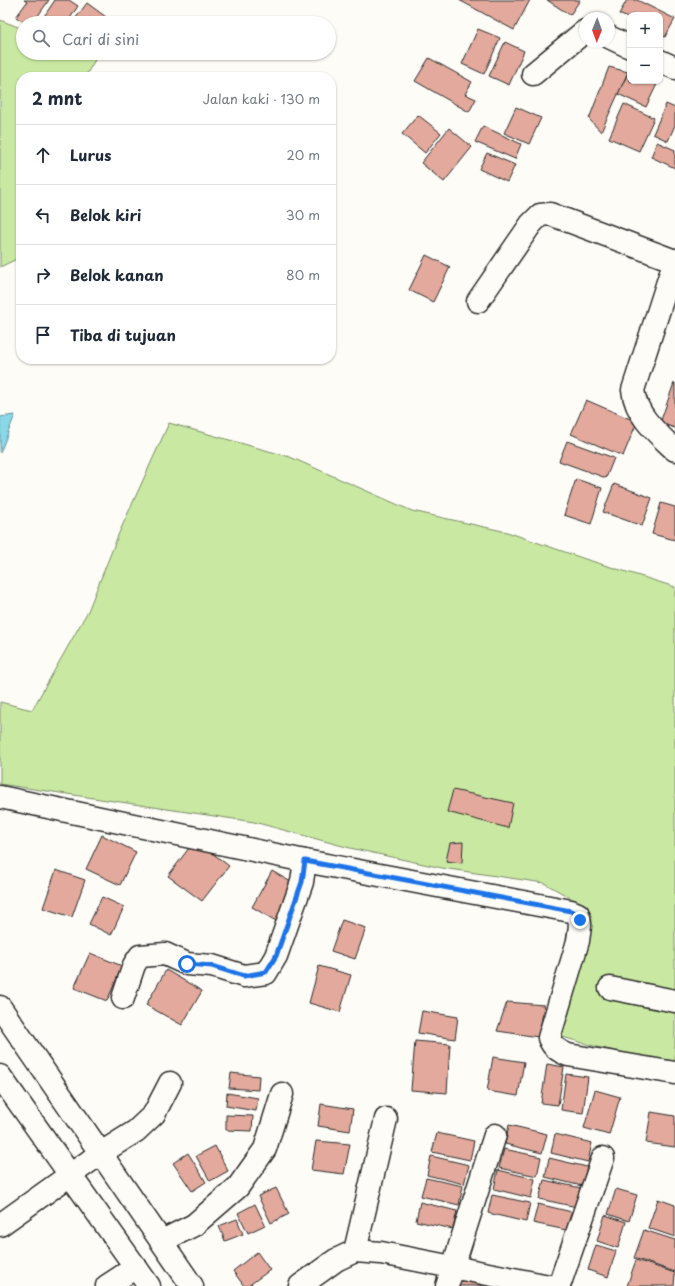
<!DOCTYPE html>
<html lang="id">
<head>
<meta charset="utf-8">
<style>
	:root { --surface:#fff; --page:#f6f6f7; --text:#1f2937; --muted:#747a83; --line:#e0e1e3 }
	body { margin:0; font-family:"Playpen Sans",sans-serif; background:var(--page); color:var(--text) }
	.controls { position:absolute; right:12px; top:12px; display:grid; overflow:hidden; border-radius:8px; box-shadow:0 1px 3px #0004 }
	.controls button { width:36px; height:36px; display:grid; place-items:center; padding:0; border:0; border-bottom:1px solid var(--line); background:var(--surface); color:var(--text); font:20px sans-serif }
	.compass { position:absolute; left:579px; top:12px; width:36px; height:36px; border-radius:50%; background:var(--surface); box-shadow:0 1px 3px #0004; rotate:181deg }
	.stop { position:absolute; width:12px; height:12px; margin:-9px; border:3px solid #1a73e8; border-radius:50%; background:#fff }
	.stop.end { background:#1a73e8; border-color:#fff; box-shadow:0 1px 4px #0008 }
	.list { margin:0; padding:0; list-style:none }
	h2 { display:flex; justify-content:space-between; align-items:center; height:52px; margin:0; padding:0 16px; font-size:17px }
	h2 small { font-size:13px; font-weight:400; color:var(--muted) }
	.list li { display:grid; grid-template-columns:26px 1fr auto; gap:12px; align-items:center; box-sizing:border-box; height:60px; padding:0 16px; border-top:1px solid var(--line) }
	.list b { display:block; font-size:15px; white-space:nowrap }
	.list em { font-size:13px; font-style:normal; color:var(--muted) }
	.icon { flex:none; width:22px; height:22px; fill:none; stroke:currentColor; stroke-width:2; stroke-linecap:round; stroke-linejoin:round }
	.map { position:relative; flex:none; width:675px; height:1286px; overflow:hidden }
	.search { position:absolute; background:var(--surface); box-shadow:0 1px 3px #0004; left:16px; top:16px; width:320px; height:44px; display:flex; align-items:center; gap:10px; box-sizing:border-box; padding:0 14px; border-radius:22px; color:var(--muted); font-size:15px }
	.panel { position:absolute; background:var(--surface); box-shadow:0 1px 3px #0004; left:16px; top:72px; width:320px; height:292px; border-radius:16px }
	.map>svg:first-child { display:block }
	.green { fill:#c9e9a2; stroke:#7a8a66 }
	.water { fill:#89d7e7; stroke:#63929c }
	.building { fill:#e2a99c; stroke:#2b2b2b }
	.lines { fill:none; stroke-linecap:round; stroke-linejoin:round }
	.minor-casing { stroke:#2b2b2b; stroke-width:25 }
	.minor { stroke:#fdfcf7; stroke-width:22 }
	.route { stroke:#1a73e8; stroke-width:5 }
</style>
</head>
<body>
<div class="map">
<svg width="675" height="1286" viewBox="0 0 675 1286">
	<rect width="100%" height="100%" fill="#fdfcf7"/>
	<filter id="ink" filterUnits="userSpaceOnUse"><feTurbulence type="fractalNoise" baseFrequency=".025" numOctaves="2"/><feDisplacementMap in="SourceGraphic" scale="8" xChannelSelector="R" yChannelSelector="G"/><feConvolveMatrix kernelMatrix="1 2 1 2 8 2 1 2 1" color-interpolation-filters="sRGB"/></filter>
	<g filter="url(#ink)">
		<g class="green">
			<polygon points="0,20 23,29 23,53 83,53 96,58 85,77 21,77 21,257 0,267"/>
			<polygon points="169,423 290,457 412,511 507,532 585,559 675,587 675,1064 597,1047 559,1036 575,952 587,907 544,883 442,868 350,848 254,822 0,784 0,702 32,710 88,611 119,533"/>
		</g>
		<polygon class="water" points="15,415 0,453 0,417"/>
		<g class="building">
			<polygon points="24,0 49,0 33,23 25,23 16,17 27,2"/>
			<polygon points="55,0 69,0 78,6 67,23 51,23 43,18"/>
			<polygon points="459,0 530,0 514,30"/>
			<polygon points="547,0 580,0 570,15"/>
			<polygon points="627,0 637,0 675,19 665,37 660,35 660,15 630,15 630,19 619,14"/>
			<polygon points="87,3 106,17 102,23 72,23"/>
			<polygon points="478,29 500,38 484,74 462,64"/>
			<polygon points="505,42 524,51 509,85 489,76"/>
			<polygon points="429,58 472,82 465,94 476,99 469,112 415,81"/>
			<polygon points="609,67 628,72 601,132 589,119"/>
			<polygon points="629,71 630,72 630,81 651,81 657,84 646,107 618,94"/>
			<polygon points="624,104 654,118 639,151 609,138"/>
			<polygon points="666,104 675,108 675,125 668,141 653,134"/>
			<polygon points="516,107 541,118 529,144 504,133"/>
			<polygon points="418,115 441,133 425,153 402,134"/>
			<polygon points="483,126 521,144 515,159 475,142"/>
			<polygon points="449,128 472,147 444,182 421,163"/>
			<polygon points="657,142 675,150 675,168 651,157"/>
			<polygon points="487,153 515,165 507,182 479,169"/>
			<polygon points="426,255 450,267 433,302 409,290"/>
			<polygon points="674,383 675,383 675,428 660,423"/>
			<polygon points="586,400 637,422 623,456 571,434"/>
			<polygon points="567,441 614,458 606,478 559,461"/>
			<polygon points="576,479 602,488 591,524 564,515"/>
			<polygon points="614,484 652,498 642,526 603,512"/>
			<polygon points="661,503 675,507 675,540 652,534"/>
			<polygon points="453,790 513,803 508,828 447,812"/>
			<polygon points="102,835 136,852 120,885 86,869"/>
			<polygon points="195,840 229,866 202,901 168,876"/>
			<polygon points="463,842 462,863 446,861 450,843"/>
			<polygon points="56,870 85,880 72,917 43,908"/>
			<polygon points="272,871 296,885 276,921 252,907"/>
			<polygon points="102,897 124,907 111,935 89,924"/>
			<polygon points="342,920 366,928 355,959 331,951"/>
			<polygon points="90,953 122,966 107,1001 74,988"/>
			<polygon points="319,966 351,975 340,1012 309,1003"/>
			<polygon points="166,970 202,991 182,1025 146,1005"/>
			<polygon points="507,1002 544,1005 539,1037 497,1031"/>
			<polygon points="422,1011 458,1017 455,1039 418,1033"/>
			<polygon points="415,1041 450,1044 447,1093 411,1090"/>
			<polygon points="493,1057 524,1062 518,1096 487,1091"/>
			<polygon points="547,1064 564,1067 558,1105 541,1103"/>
			<polygon points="231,1073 259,1076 258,1090 229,1088"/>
			<polygon points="566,1074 588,1077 583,1113 561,1110"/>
			<polygon points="595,1090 620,1097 609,1135 584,1128"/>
			<polygon points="227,1093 258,1098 256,1111 226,1106"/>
			<polygon points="321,1104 353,1109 350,1131 318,1126"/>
			<polygon points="651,1112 675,1116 675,1147 646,1143"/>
			<polygon points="226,1115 253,1116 252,1131 226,1130"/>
			<polygon points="509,1125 547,1134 542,1153 505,1144"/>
			<polygon points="437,1133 474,1141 470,1160 432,1152"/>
			<polygon points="555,1134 592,1143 588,1162 551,1153"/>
			<polygon points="316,1141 350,1144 344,1174 311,1170"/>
			<polygon points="215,1146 228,1171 210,1181 196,1156"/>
			<polygon points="504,1149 541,1157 537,1176 499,1168"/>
			<polygon points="188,1153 206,1182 192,1191 173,1163"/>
			<polygon points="431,1156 469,1165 464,1184 427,1175"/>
			<polygon points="549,1158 587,1167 582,1186 545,1177"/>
			<polygon points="498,1170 535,1179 531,1198 494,1189"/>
			<polygon points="426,1178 463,1186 459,1205 421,1196"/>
			<polygon points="544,1180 581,1188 577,1207 539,1199"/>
			<polygon points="276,1188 289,1214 271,1223 258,1196"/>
			<polygon points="616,1189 637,1195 629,1221 608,1214"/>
			<polygon points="492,1195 530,1203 526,1222 488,1213"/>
			<polygon points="658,1199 675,1205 675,1237 648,1228"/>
			<polygon points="420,1202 457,1211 453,1229 416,1221"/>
			<polygon points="255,1204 265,1225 248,1233 238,1213"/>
			<polygon points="538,1204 576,1213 571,1231 533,1223"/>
			<polygon points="605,1215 626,1222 618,1248 597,1241"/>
			<polygon points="237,1219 243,1234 225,1241 219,1226"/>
			<polygon points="644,1230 675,1240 675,1272 634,1258"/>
			<polygon points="596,1245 616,1251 608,1277 588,1270"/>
			<polygon points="257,1252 270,1270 248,1286 244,1286 233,1271"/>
			<polygon points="636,1260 675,1273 674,1286 627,1286"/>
			<polygon points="457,1271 493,1286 454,1286"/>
		</g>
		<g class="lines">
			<g class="minor-casing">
				<g id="minor">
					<polyline points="609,37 630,47"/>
					<polyline points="660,61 675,68"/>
					<polyline points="533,74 585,31"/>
					<path d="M 675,260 L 633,390 C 636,416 657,433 675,450"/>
					<polyline points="478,301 531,224 540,215 550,214 675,261"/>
					<path d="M 0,797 L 305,861 L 571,911 L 578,914 C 582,923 579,931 578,941 L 549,1038 C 553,1048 559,1051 568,1055 L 675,1073"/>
					<polyline points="610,988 675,1001"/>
					<polyline points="123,998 134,965 140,956 165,954 187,964 212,966 244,976 266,973 276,956 302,882 305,861"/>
					<polyline points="0,1007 192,1286"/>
					<polyline points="0,1076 149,1286"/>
					<polyline points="0,1225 101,1153 136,1131 154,1114 170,1083"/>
					<polyline points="162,1241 194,1225 238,1187 265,1149 282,1094"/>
					<polyline points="355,1251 386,1119"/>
					<polyline points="107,1286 136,1267"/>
					<polyline points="300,1286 336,1260 355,1251 381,1253 549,1286"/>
					<polyline points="447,1286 495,1135"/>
					<polyline points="559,1286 603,1158"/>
				</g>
			</g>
			<use href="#minor" class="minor"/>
		</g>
	</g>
	<g class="lines" filter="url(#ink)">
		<polyline class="route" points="187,964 212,966 244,976 266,972 276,956 302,882 305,861 571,911 578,914 580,920"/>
	</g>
</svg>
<div class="controls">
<button>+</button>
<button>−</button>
</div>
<svg class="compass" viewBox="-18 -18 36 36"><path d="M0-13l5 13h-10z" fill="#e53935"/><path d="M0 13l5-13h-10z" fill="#747a83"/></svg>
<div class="stop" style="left:187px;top:964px"></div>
<div class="stop end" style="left:580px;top:920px"></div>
<div class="search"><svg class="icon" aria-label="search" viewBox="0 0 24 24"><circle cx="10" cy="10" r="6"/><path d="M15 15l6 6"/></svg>Cari di sini</div>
<section class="panel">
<h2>2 mnt<small>Jalan kaki · 130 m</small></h2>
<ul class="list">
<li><svg class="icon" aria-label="ahead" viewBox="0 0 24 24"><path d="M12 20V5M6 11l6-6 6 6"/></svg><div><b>Lurus</b></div><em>20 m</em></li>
<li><svg class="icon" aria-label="left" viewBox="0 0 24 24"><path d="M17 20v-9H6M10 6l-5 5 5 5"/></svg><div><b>Belok kiri</b></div><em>30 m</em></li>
<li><svg class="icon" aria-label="right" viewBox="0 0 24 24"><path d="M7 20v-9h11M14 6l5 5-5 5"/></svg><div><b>Belok kanan</b></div><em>80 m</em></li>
<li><svg class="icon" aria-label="arrive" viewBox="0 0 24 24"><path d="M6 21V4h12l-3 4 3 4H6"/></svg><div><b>Tiba di tujuan</b></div></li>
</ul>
</section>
</div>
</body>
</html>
